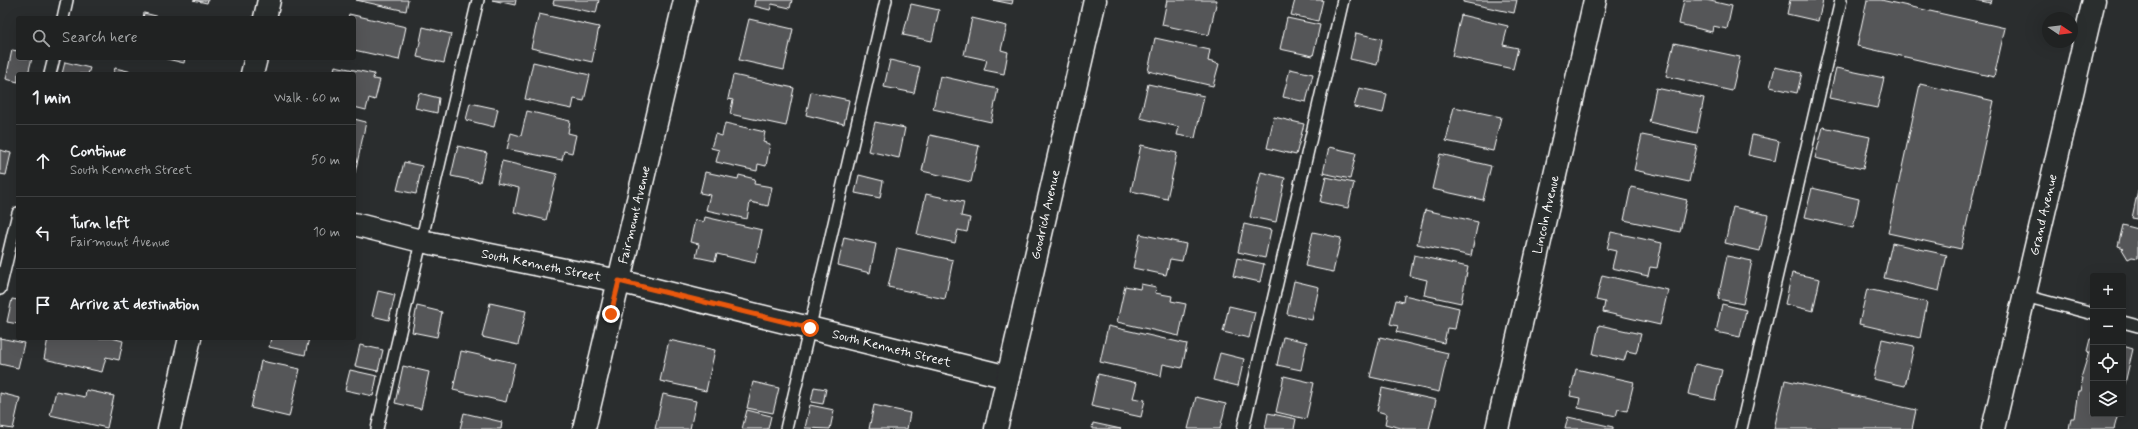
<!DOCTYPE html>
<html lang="en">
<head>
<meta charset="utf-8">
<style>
	:root { --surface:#202222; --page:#2d2f2f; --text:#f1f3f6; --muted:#a2a4a5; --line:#3d3f40 }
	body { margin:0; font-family:Mynerve,sans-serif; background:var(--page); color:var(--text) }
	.controls { position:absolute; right:12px; bottom:12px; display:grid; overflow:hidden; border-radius:4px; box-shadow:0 4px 16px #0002 }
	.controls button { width:36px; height:36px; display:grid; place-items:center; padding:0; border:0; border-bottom:1px solid var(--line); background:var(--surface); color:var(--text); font:20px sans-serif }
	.compass { position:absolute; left:2042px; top:12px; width:36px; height:36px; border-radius:50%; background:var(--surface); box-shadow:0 4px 16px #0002; rotate:103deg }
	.stop { position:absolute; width:12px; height:12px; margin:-9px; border:3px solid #ea580c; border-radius:50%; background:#fff }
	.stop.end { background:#ea580c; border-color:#fff; box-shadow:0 1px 4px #0008 }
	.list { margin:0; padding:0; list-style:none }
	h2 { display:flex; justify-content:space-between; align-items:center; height:52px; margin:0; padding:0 16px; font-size:17px }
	h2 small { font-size:13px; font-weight:400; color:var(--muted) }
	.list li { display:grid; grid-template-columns:26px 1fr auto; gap:12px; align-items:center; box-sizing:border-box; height:72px; padding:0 16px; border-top:1px solid var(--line) }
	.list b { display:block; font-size:15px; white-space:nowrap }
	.list p { margin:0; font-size:13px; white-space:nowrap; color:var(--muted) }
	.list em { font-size:13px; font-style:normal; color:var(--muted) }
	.icon { flex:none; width:22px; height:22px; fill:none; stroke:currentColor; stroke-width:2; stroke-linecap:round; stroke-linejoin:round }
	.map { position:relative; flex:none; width:2138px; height:429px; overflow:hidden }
	.search { position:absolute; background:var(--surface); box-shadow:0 4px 16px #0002; left:16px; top:16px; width:340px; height:44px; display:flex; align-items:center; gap:10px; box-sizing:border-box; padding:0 14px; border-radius:4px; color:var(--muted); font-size:15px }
	.panel { position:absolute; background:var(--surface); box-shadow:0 4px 16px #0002; left:16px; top:72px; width:340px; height:268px; border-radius:4px }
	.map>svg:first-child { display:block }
	.building { fill:#555758; stroke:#fff }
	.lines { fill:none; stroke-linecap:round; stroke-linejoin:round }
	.lane-casing { stroke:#fff; stroke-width:14 }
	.street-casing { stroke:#fff; stroke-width:25 }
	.secondary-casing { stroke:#fff; stroke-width:25 }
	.lane { stroke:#2a2d2e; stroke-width:11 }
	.street { stroke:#2a2d2e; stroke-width:22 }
	.secondary { stroke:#2a2d2e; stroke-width:22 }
	.route { stroke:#ea580c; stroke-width:5 }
	.labels { text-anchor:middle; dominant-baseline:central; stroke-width:3.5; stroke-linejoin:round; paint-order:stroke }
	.street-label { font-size:13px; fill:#fff; stroke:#2a2d2e }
</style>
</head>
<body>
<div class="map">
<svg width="2138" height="429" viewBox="0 0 2138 429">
	<rect width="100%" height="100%" fill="#2a2d2e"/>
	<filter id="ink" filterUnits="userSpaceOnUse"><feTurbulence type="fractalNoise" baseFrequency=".025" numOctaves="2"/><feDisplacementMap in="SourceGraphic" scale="8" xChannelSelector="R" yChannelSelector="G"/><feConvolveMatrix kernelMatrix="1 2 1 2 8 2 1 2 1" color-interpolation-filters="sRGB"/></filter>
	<g filter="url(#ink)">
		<g class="building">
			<polygon points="193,0 208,0 207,3"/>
			<polygon points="356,0 408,0 406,11"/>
			<polygon points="492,0 516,0 515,5"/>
			<polygon points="554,0 599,0 596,13 553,4"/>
			<polygon points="755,0 792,0 790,8 772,4 770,10 754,6"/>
			<polygon points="992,0 1013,0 1012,4"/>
			<polygon points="1167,0 1217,0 1209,35 1162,25"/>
			<polygon points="1295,0 1323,0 1318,21 1291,15"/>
			<polygon points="1463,0 1517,0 1514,13 1463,2"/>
			<polygon points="1684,0 1706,0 1732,6 1727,29 1713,26 1712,32 1679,24"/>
			<polygon points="1790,0 1823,0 1818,21 1787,14"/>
			<polygon points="1867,0 1881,0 2005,28 1994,77 1857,46"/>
			<polygon points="1977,0 1991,0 1990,3"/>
			<polygon points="911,4 939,10 932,41 903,35"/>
			<polygon points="144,13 164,18 143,18"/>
			<polygon points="349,14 406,27 399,60 354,50 354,18 348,18"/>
			<polygon points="539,14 599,27 592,62 531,48"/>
			<polygon points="1461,15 1508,26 1503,45 1518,48 1513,69 1452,56"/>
			<polygon points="972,18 1007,26 1001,50 1008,52 1004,74 984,70 987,60 964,55"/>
			<polygon points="1287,18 1320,25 1313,56 1280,49"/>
			<polygon points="749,19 793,29 784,70 739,60"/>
			<polygon points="423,27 451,34 444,63 417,57"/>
			<polygon points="1356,33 1382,39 1377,65 1350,59"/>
			<polygon points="1155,38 1210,50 1208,61 1219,64 1213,86 1148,71"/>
			<polygon points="1674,43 1740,57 1732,91 1666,76"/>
			<polygon points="12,50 18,51 18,58 32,58 28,74 18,74 18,82 6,79"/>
			<polygon points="163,58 185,58 184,63"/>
			<polygon points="890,60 920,67 914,93 884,87"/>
			<polygon points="65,62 90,68 88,74 62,74"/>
			<polygon points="533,62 590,75 584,101 574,99 572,109 525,99"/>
			<polygon points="335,66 374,74 373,79 380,80 375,100 369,98 366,110 354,107 354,74 333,74"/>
			<polygon points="1775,67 1802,73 1797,93 1770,87"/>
			<polygon points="115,68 141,74 113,74"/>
			<polygon points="1836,68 1884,78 1877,108 1829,98"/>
			<polygon points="1290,69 1313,74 1306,102 1283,97"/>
			<polygon points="733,75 794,88 786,126 730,114 733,100 728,99"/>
			<polygon points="940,76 998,89 991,122 933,109"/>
			<polygon points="1148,84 1204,96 1195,138 1177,135 1179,127 1140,118"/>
			<polygon points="1920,84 1994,101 1961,249 1888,233"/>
			<polygon points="1359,88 1387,94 1383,113 1354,107"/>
			<polygon points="1656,88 1704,98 1697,133 1649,122"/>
			<polygon points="811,92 849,100 844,124 806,115"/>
			<polygon points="419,93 439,98 437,113 415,108"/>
			<polygon points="470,103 498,109 494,127 466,120"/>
			<polygon points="1454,107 1501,117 1493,151 1446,141"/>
			<polygon points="527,111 570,121 568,133 576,135 572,153 564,151 562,160 507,149 511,133 521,136"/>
			<polygon points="1274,117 1304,124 1296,155 1267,148"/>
			<polygon points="354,119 366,122 355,173 354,172"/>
			<polygon points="875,122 905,128 899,158 868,151"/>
			<polygon points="725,123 765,132 763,142 770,144 766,166 758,164 757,171 716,162 719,150 711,148 715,134 722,136"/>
			<polygon points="1823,127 1870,137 1863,169 1815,158"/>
			<polygon points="930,135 979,146 971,182 922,171"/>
			<polygon points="1642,135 1697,146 1689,182 1634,170"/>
			<polygon points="1752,135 1779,141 1775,161 1748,155"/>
			<polygon points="1141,145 1177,153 1167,199 1131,191"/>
			<polygon points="458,146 487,153 480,182 451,176"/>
			<polygon points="1329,147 1356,153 1350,179 1323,173"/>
			<polygon points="0,150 11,153 6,175 0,174"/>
			<polygon points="1440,154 1491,166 1483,200 1432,189"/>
			<polygon points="502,161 557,174 546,220 514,212 519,188 497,183"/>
			<polygon points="404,162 422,166 416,194 397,190"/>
			<polygon points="705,172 738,179 739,175 755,179 754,184 772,187 768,206 750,202 747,219 706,210 710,195 700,193"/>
			<polygon points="1261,172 1285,178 1276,222 1250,217"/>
			<polygon points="859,175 883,181 880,198 855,193"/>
			<polygon points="1326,177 1354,183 1348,208 1320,202"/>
			<polygon points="1631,187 1687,200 1680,232 1624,220"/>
			<polygon points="1812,188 1859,199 1853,228 1805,217"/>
			<polygon points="2138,190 2138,219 2132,218"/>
			<polygon points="926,194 964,202 961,216 970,218 967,232 958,230 955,243 917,234"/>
			<polygon points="1733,207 1768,215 1760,251 1725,243"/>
			<polygon points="1425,210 1478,222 1471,256 1417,244"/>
			<polygon points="705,217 762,230 755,263 717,254 715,261 696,257 699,244 690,242 695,220 704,222"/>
			<polygon points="1244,224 1271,230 1265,258 1238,252"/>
			<polygon points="2123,225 2138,229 2138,258 2132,257 2128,259 2122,249 2124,248 2118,246"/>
			<polygon points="1313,232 1341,238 1333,272 1305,266"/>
			<polygon points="1611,232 1662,243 1657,268 1650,267 1648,276 1612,268 1616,251 1607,249"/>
			<polygon points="1140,234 1186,244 1182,261 1170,259 1166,275 1133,268"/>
			<polygon points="844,237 876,244 870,273 838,265"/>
			<polygon points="1892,243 1947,255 1939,291 1884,278"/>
			<polygon points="897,248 953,260 945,299 888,287"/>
			<polygon points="1414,255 1468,267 1461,303 1424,295 1427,280 1410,276"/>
			<polygon points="1727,256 1752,261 1743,304 1718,299"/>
			<polygon points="1237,258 1264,264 1260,282 1233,276"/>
			<polygon points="1792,273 1820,279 1813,311 1785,304"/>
			<polygon points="1602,275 1668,290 1660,325 1603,312 1605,302 1596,300"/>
			<polygon points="1294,281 1319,287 1312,320 1287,314"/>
			<polygon points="1141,284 1156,287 1155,293 1172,296 1171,301 1186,304 1179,336 1117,322 1125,286 1140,289"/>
			<polygon points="1867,289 1927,302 1920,338 1859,324"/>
			<polygon points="378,291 395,295 389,320 372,316"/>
			<polygon points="1404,295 1459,308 1455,329 1447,328 1444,343 1396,332 1398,326 1390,324 1396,300 1403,302"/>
			<polygon points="12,299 18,300 18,324 7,322"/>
			<polygon points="490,303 526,311 518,345 482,337"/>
			<polygon points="1722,304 1746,310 1740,337 1716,332"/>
			<polygon points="417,306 442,312 437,337 412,332"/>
			<polygon points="1229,306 1255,312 1249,338 1223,332"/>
			<polygon points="1599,325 1641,334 1636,353 1627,351 1624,361 1593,354"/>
			<polygon points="1108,326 1187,344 1182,368 1163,364 1161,376 1100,362"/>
			<polygon points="1283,337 1307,342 1301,370 1277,365"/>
			<polygon points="1380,337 1448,353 1439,392 1370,377"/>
			<polygon points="0,338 24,343 18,368 0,364"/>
			<polygon points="48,338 112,338 123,341 119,360 106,357 102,372 44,359"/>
			<polygon points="271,338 309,338 305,355 269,347"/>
			<polygon points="1882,339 1914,346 1905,386 1873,379"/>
			<polygon points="2090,339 2093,339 2093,414 2118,414 2114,429 2069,429 2071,418 2074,418 2078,391 2080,391 2083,378 2081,378 2089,352 2087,351"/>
			<polygon points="669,340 715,350 706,391 660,381"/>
			<polygon points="360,345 383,350 378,371 355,366"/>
			<polygon points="2123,346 2133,349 2123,392"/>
			<polygon points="461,351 515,363 506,402 453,390"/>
			<polygon points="1220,353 1244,359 1238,386 1213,380"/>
			<polygon points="261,361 300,369 289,417 251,408"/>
			<polygon points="1695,364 1722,370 1715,400 1688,394"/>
			<polygon points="403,366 429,372 421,409 395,403"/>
			<polygon points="1576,369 1634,382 1627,411 1618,409 1616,416 1578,408 1580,398 1570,396"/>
			<polygon points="350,370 377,376 373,396 345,390"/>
			<polygon points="1098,374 1137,383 1133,398 1145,400 1141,417 1091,406"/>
			<polygon points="1284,376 1314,383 1306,419 1276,412"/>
			<polygon points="1785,380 1916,410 1912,429 1774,429"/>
			<polygon points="753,382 779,388 773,413 747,408"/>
			<polygon points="814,387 826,389 823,404 811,402"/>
			<polygon points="1382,388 1436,400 1429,429 1405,429 1385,424 1387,414 1377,411"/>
			<polygon points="86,390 114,396 107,428 50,415 56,391 85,397"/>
			<polygon points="0,393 20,398 13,429 0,427"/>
			<polygon points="663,394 696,401 690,429 655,429"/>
			<polygon points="1196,397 1226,404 1220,429 1188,429"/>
			<polygon points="810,405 834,410 830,429 805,428"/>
			<polygon points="874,405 910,413 907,429 869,429"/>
			<polygon points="747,410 771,416 768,429 742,429"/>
			<polygon points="464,413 502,422 501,429 460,429"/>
			<polygon points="1268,413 1296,419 1294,429 1265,429"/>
			<polygon points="1568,417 1613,427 1613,429 1565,429"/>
			<polygon points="1093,423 1121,429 1092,429"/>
		</g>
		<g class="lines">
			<g class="lane-casing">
				<g id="lane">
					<polyline points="63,18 67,0"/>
					<polyline points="50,74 54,58"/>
					<polyline points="0,289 18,213"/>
					<polyline points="2025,296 2093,314"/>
					<polyline points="2123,322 2138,326"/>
					<polyline points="377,429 478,0"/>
					<polyline points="786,429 886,0"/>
					<polyline points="1243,429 1343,0"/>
					<polyline points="1741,429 1841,0"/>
				</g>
			</g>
			<g class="street-casing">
				<g id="street">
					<polyline points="265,18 269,0"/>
					<polyline points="252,74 256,58"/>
					<path id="s1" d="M 354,224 L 421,241 L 619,281 L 1008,377"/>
					<polyline points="169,429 190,338"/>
					<path id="s2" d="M 584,429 L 685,0"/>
					<path id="s3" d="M 996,429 L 1095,0"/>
					<path id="s4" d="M 1497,429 L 1595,0"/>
				</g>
			</g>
			<g class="secondary-casing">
				<g id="secondary">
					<path id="s5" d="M 1993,429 L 2094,0"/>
				</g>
			</g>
			<use href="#lane" class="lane"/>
			<use href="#street" class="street"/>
			<use href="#secondary" class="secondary"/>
		</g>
	</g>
	<g class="lines" filter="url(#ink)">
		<polyline class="route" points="611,314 619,281 810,328"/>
	</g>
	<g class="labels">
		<g class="street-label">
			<text stroke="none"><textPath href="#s4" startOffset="220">Lincoln Avenue</textPath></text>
			<text stroke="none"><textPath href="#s2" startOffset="220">Fairmount Avenue</textPath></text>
			<text stroke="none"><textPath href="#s3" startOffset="220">Goodrich Avenue</textPath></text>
			<text stroke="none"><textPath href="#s5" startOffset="220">Grand Avenue</textPath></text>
			<text stroke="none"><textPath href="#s1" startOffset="192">South Kenneth Street</textPath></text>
			<text stroke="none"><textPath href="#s1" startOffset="552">South Kenneth Street</textPath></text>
		</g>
	</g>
</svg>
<div class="controls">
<button>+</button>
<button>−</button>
<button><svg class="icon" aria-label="locate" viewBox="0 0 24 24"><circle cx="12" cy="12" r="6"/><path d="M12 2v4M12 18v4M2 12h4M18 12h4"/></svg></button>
<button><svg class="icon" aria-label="layers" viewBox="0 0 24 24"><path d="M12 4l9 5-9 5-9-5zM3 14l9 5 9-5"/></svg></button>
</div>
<svg class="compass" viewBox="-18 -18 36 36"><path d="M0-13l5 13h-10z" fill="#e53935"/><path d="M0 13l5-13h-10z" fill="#a2a4a5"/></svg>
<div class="stop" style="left:810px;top:328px"></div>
<div class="stop end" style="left:611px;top:314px"></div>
<div class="search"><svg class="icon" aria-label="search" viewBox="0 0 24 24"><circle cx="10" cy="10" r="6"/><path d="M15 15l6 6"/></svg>Search here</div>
<section class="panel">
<h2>1 min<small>Walk · 60 m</small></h2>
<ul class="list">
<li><svg class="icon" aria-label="ahead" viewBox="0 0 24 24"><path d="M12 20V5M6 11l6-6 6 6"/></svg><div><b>Continue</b><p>South Kenneth Street</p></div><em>50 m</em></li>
<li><svg class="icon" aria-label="left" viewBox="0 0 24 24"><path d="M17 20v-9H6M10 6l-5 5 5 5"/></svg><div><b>Turn left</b><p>Fairmount Avenue</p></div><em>10 m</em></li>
<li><svg class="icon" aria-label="arrive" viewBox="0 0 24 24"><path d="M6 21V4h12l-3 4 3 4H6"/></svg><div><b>Arrive at destination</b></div></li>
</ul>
</section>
</div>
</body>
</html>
